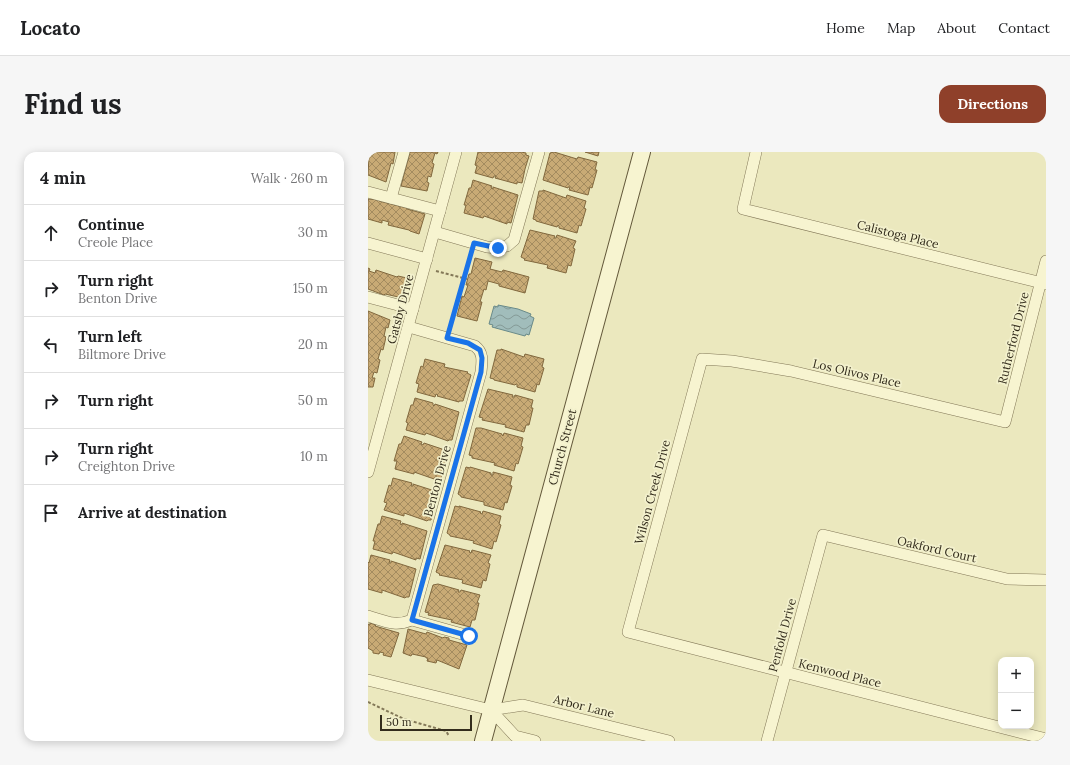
<!DOCTYPE html>
<html lang="en">
<head>
<meta charset="utf-8">
<style>
	:root { --surface:#fff; --page:#f6f6f6; --text:#202124; --muted:#757577; --line:#e0e0e0; --accent:#8f402a }
	body { margin:0; font-family:Lora,serif; background:var(--page); color:var(--text) }
	.controls { position:absolute; right:12px; bottom:12px; display:grid; overflow:hidden; border-radius:8px; box-shadow:0 2px 10px #0003 }
	.controls button { width:36px; height:36px; display:grid; place-items:center; padding:0; border:0; border-bottom:1px solid var(--line); background:var(--surface); color:var(--text); font:20px sans-serif }
	.scale { position:absolute; left:12px; bottom:10px; width:92px; box-sizing:border-box; padding-left:4px; border:2px solid #332c1c; border-top:0; font-size:11px; line-height:14px; white-space:nowrap; color:#332c1c; -webkit-text-stroke:3px #f3f1cd; paint-order:stroke }
	.stop { position:absolute; width:12px; height:12px; margin:-9px; border:3px solid #1a73e8; border-radius:50%; background:#fff }
	.stop.end { background:#1a73e8; border-color:#fff; box-shadow:0 1px 4px #0008 }
	.list { margin:0; padding:0; list-style:none }
	h2 { display:flex; justify-content:space-between; align-items:center; height:52px; margin:0; padding:0 16px; font-size:17px }
	h2 small { font-size:13px; font-weight:400; color:var(--muted) }
	.list li { display:grid; grid-template-columns:26px 1fr auto; gap:12px; align-items:center; box-sizing:border-box; height:56px; padding:0 16px; border-top:1px solid var(--line) }
	.list b { display:block; font-size:15px; white-space:nowrap }
	.list p { margin:0; font-size:13px; white-space:nowrap; color:var(--muted) }
	.list em { font-size:13px; font-style:normal; color:var(--muted) }
	.icon { flex:none; width:22px; height:22px; fill:none; stroke:currentColor; stroke-width:2; stroke-linecap:round; stroke-linejoin:round }
	.map { position:relative; flex:none; width:678px; height:589px; overflow:hidden; border-radius:12px }
	header { display:flex; align-items:center; gap:24px; box-sizing:border-box; height:56px; padding:0 20px; background:var(--surface); border-bottom:1px solid var(--line) }
	header strong { font-size:19px }
	nav { display:flex; gap:22px; margin-inline-start:auto; font-size:14px }
	.intro { display:flex; align-items:center; justify-content:space-between; box-sizing:border-box; height:96px; padding:0 24px }
	h1 { margin:0; font-size:28px }
	.button { padding:10px 18px; border-radius:12px; background:var(--accent); color:#fff; font-size:14px; font-weight:700 }
	main { display:flex; gap:24px; padding:0 24px }
	aside { flex:1; background:var(--surface); border-radius:12px; box-shadow:0 2px 10px #0003 }
	.map>svg:first-child { display:block }
	.water { fill:url(#water-waves); stroke:#698a89 }
	.building { fill:url(#building-cross-hatch); stroke:#81683e }
	.lines { fill:none; stroke-linecap:round; stroke-linejoin:round }
	.street-casing { stroke:#837858; stroke-width:12 }
	.secondary-casing { stroke:#64593b; stroke-width:18 }
	.path { stroke:#837858; stroke-width:2; stroke-dasharray:3 2; stroke-linecap:butt }
	.street { stroke:#f7f4d0; stroke-width:11 }
	.secondary { stroke:#f7f4d0; stroke-width:16 }
	.route { stroke:#1a73e8; stroke-width:5 }
	.labels { text-anchor:middle; dominant-baseline:central; stroke-width:3.5; stroke-linejoin:round; paint-order:stroke }
	.street-label { font-size:12px; fill:#332c1c; stroke:#f3f1cd }
</style>
</head>
<body>
<header>
<strong>Locato</strong>
<nav><a>Home</a><a>Map</a><a>About</a><a>Contact</a></nav>
</header>
<div class="intro"><h1>Find us</h1><a class="button">Directions</a></div>
<main>
<aside>
<h2>4 min<small>Walk · 260 m</small></h2>
<ul class="list">
<li><svg class="icon" aria-label="ahead" viewBox="0 0 24 24"><path d="M12 20V5M6 11l6-6 6 6"/></svg><div><b>Continue</b><p>Creole Place</p></div><em>30 m</em></li>
<li><svg class="icon" aria-label="right" viewBox="0 0 24 24"><path d="M7 20v-9h11M14 6l5 5-5 5"/></svg><div><b>Turn right</b><p>Benton Drive</p></div><em>150 m</em></li>
<li><svg class="icon" aria-label="left" viewBox="0 0 24 24"><path d="M17 20v-9H6M10 6l-5 5 5 5"/></svg><div><b>Turn left</b><p>Biltmore Drive</p></div><em>20 m</em></li>
<li><svg class="icon" aria-label="right" viewBox="0 0 24 24"><path d="M7 20v-9h11M14 6l5 5-5 5"/></svg><div><b>Turn right</b></div><em>50 m</em></li>
<li><svg class="icon" aria-label="right" viewBox="0 0 24 24"><path d="M7 20v-9h11M14 6l5 5-5 5"/></svg><div><b>Turn right</b><p>Creighton Drive</p></div><em>10 m</em></li>
<li><svg class="icon" aria-label="arrive" viewBox="0 0 24 24"><path d="M6 21V4h12l-3 4 3 4H6"/></svg><div><b>Arrive at destination</b></div></li>
</ul>
</aside>
<div class="map">
<svg width="678" height="589" viewBox="0 0 678 589">
	<defs>
		<pattern id="water-waves" width="16" height="10" patternUnits="userSpaceOnUse"><rect width="16" height="10" fill="#a1bdbb"/><path d="M0 5q4-4 8 0t8 0" fill="none" stroke="#849a97"/></pattern>
		<pattern id="building-cross-hatch" width="8" height="8" patternUnits="userSpaceOnUse"><rect width="8" height="8" fill="#c8aa75"/><path d="M0 0l8 8M0 8l8-8" fill="none" stroke="#a38b5f"/></pattern>
	</defs>
	<rect width="100%" height="100%" fill="#ebe8be"/>
	<polygon class="water" points="130,153 150,157 163,162 162,164 166,166 161,183 158,182 157,184 124,175 125,173 121,172 126,154 130,155"/>
	<g class="building">
		<polygon points="0,0 27,0 25,12 23,11 18,30 0,23 1,4"/>
		<polygon points="42,0 70,0 69,2 67,1 64,11 66,12 63,25 60,24 59,30 61,31 59,39 33,34"/>
		<polygon points="110,0 153,0 158,1 158,3 161,4 157,17 154,31 149,30 149,32 127,26 128,24 126,24 125,26 107,21 109,14 107,13"/>
		<polygon points="186,0 209,7 210,5 229,10 227,18 229,18 224,36 222,35 220,43 201,38 202,35 200,35 200,36 175,28 182,1"/>
		<polygon points="217,0 231,0 230,4"/>
		<polygon points="105,28 124,34 123,36 125,37 125,35 150,43 143,71 139,70 139,72 116,64 115,66 96,61 98,53 96,53 101,36 103,36"/>
		<polygon points="175,38 198,46 199,43 218,49 216,56 218,57 213,74 211,73 209,81 191,76 191,74 190,73 189,75 168,69 168,68 165,67 171,39 175,39"/>
		<polygon points="0,47 12,48 11,49 39,56 39,57 57,62 51,82 42,79 41,78 20,73 21,70 14,68 14,71 0,67"/>
		<polygon points="162,78 187,84 186,86 188,86 189,83 208,89 205,96 207,97 203,114 200,113 198,121 179,116 180,113 156,108 157,107 153,105"/>
		<polygon points="107,106 124,110 122,117 134,120 135,118 161,125 157,141 131,134 131,132 120,129 118,138 116,137 112,150 114,150 109,169 89,164 94,144 96,145 100,133 98,133 101,122 103,122"/>
		<polygon points="0,116 2,117 1,119 7,121 8,118 29,125 30,124 39,126 35,146 17,142 16,143 0,137"/>
		<polygon points="0,159 22,168 20,176 18,175 16,184 18,185 15,198 13,197 10,207 12,208 9,221 6,220 4,226 7,226 5,235 0,235"/>
		<polygon points="133,197 156,205 157,202 176,207 174,215 176,216 171,233 169,232 167,240 149,235 149,232 148,232 147,233 126,228 126,227 122,226 129,198 133,198"/>
		<polygon points="57,207 77,212 76,215 100,220 99,221 103,223 95,249 91,249 91,250 69,244 70,243 68,242 67,245 49,240 51,232 48,231 53,214 55,215"/>
		<polygon points="120,237 145,243 144,245 146,245 147,243 165,248 163,256 165,256 161,273 158,273 156,280 137,275 138,273 114,268 115,266 111,265"/>
		<polygon points="47,246 65,251 65,253 66,254 67,252 91,260 84,288 81,288 80,289 58,281 57,283 38,278 40,271 38,270 43,253 45,253"/>
		<polygon points="108,276 113,276 134,282 134,283 135,284 136,281 155,286 153,294 155,295 150,312 148,311 146,319 126,313 127,311 104,306 104,304 101,303"/>
		<polygon points="36,284 54,290 53,292 55,293 56,291 80,299 73,327 70,326 69,328 46,320 46,322 27,317 29,309 26,309 31,292 33,292"/>
		<polygon points="98,315 102,316 102,315 123,321 123,323 125,323 125,320 144,325 142,333 144,334 139,351 137,350 135,358 116,353 116,350 93,345 93,344 90,342"/>
		<polygon points="25,326 44,331 43,334 45,334 45,332 70,340 63,368 60,368 59,369 36,361 36,364 16,358 19,351 16,350 21,333 23,334"/>
		<polygon points="87,354 91,355 91,354 113,360 112,361 114,362 115,359 133,364 131,372 133,373 128,390 126,389 124,397 105,391 106,389 82,384 82,383 79,381"/>
		<polygon points="14,364 33,369 32,372 34,373 34,371 59,379 52,407 48,406 48,408 25,400 24,402 5,397 7,389 5,389 10,372 12,372"/>
		<polygon points="77,393 102,399 101,400 103,401 104,398 123,403 120,411 122,412 118,429 115,428 113,436 94,431 95,428 71,423 72,422 68,420"/>
		<polygon points="3,403 22,408 21,411 23,411 23,409 48,417 41,445 38,445 37,446 14,438 14,441 0,437 0,410 1,411"/>
		<polygon points="70,432 91,438 90,440 92,440 93,438 112,443 109,451 111,451 107,468 104,468 102,475 83,470 84,468 60,463 61,461 57,460 65,433"/>
		<polygon points="2,471 8,473 7,474 31,481 23,505 15,503 16,501 12,500 11,502 5,501 5,499 0,496 0,472 2,473"/>
		<polygon points="40,477 58,482 59,480 75,486 76,485 81,486 81,488 99,493 91,517 69,508 68,511 59,509 60,506 58,506 58,505 44,502 43,504 35,501"/>
	</g>
	<g class="lines">
		<g class="street-casing">
			<g id="street">
				<polyline points="388,0 375,57 678,132"/>
				<polyline points="0,40 72,59"/>
				<polyline points="23,46 36,0"/>
				<polyline points="67,80 119,95 130,96 139,94 146,88 171,0"/>
				<polyline points="0,91 59,107"/>
				<polyline points="678,109 637,270 423,219 364,209 334,207 260,480 678,587"/>
				<polyline points="0,145 45,157"/>
				<path d="M 41,175 L 107,194 C 116,201 114,210 113,220 L 44,468"/>
				<polyline points="0,320 88,0"/>
				<path d="M 0,464 C 17,469 27,475 44,468 L 101,484"/>
				<polyline points="0,528 123,558"/>
				<polyline points="167,589 147,584 123,558 155,553 301,589"/>
				<polyline points="399,589 455,383 639,427 678,428"/>
			</g>
		</g>
		<g class="secondary-casing">
			<polyline id="secondary" points="115,589 274,0"/>
		</g>
		<g class="path">
			<polyline points="68,119 99,127"/>
			<polyline points="83,174 103,102"/>
			<polyline points="0,550 36,567 78,579 81,584"/>
		</g>
		<use href="#street" class="street"/>
		<use href="#secondary" class="secondary"/>
	</g>
	<g class="lines">
		<polyline class="route" points="101,484 44,468 113,220 114,206 112,198 100,191 79,186 106,91 130,96"/>
	</g>
	<g class="labels">
		<g class="street-label">
			<text transform="translate(530 82) rotate(14)">Calistoga Place</text>
			<text transform="translate(32 157) rotate(-75)">Gatsby Drive</text>
			<text transform="translate(645 186) rotate(-76)">Rutherford Drive</text>
			<text transform="translate(489 221) rotate(13)">Los Olivos Place</text>
			<text transform="translate(194 295) rotate(-75)">Church Street</text>
			<text transform="translate(69 329) rotate(-75)">Benton Drive</text>
			<text transform="translate(284 340) rotate(-75)">Wilson Creek Drive</text>
			<text transform="translate(569 397) rotate(13)">Oakford Court</text>
			<text transform="translate(414 483) rotate(-75)">Penfold Drive</text>
			<text transform="translate(472 521) rotate(14)">Kenwood Place</text>
			<text transform="translate(216 554) rotate(14)">Arbor Lane</text>
		</g>
	</g>
</svg>
<div class="controls">
<button>+</button>
<button>−</button>
</div>
<div class="scale">50 m</div>
<div class="stop" style="left:101px;top:484px"></div>
<div class="stop end" style="left:130px;top:96px"></div>
</div>
</main>
</body>
</html>
